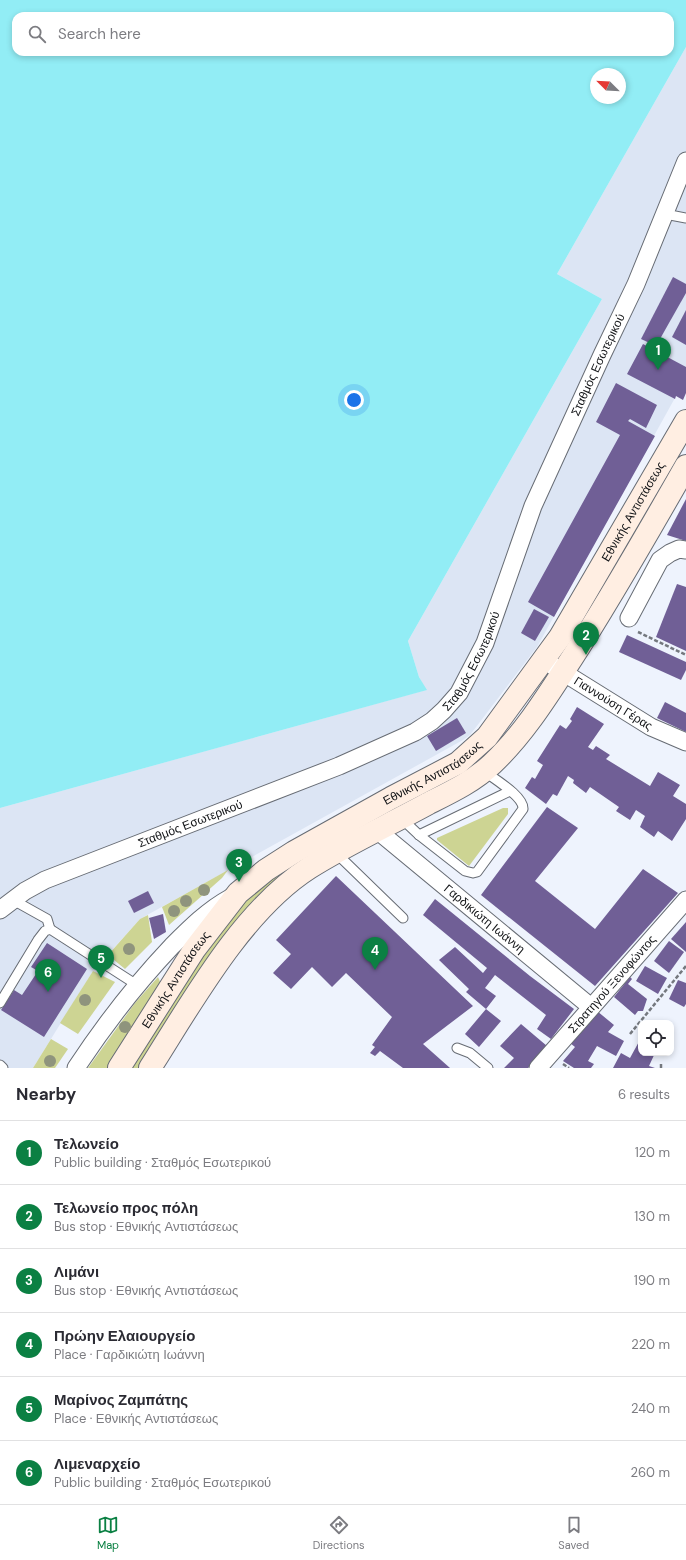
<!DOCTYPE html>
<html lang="en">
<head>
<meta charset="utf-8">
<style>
	:root { --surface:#fff; --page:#f2f2f3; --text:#2b2b33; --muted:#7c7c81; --line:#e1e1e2; --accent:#0b8043 }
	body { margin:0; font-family:"DM Sans",sans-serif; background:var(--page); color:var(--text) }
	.controls { position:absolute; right:12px; bottom:12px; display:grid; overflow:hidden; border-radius:8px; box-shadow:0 2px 6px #0003 }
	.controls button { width:36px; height:36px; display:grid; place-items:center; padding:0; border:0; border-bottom:1px solid var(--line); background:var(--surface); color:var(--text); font:20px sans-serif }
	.compass { position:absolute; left:590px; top:68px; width:36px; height:36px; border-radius:50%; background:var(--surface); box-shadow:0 2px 6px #0003; rotate:294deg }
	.you { position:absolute; left:354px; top:400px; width:14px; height:14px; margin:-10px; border:3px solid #fff; border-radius:50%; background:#1a73e8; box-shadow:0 0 0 6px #1a73e833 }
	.badge { display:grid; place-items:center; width:26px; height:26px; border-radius:50%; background:var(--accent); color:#fff; font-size:13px; font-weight:700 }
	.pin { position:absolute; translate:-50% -33px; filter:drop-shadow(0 1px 2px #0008) }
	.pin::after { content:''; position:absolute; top:21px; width:14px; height:12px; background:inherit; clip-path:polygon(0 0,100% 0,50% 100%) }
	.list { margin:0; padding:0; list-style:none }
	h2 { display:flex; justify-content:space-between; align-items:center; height:52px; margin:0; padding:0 16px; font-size:17px }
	h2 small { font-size:13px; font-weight:400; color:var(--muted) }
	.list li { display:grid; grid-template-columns:26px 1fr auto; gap:12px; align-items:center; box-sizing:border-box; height:64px; padding:0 16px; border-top:1px solid var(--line) }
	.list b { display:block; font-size:15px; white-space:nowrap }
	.list p { margin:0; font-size:13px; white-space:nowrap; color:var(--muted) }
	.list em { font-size:13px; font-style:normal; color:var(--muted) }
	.icon { flex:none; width:22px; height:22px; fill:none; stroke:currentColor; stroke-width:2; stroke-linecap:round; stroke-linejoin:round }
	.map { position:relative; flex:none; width:686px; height:1068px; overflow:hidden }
	.search { position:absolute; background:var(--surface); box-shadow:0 2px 6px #0003; left:12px; right:12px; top:12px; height:44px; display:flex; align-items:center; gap:10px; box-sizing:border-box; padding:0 14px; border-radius:12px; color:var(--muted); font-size:15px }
	.sheet { height:436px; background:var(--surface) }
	nav { display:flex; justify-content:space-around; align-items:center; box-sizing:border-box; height:56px; border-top:1px solid var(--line); background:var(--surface); font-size:11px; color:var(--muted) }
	nav a { display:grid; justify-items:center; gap:2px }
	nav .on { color:var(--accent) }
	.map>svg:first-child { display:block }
	.built { fill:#dce5f4 }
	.green { fill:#cdd493 }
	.water { fill:#92edf5; fill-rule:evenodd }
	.building { fill:#705f96 }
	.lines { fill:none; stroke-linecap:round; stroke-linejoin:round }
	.lane-casing { stroke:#676c74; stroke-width:11 }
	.street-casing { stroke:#676c74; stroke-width:19 }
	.secondary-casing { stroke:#676c74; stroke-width:24 }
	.path { stroke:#74787e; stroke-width:2.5; stroke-dasharray:4 2; stroke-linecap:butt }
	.lane { stroke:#fff; stroke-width:9 }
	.street { stroke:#fff; stroke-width:17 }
	.secondary { stroke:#ffeee2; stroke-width:22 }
	.tree { fill:#8f947d }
	.labels { text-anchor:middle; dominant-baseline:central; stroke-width:4; stroke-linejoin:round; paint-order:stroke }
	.street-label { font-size:12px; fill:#101215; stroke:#eef3fd }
</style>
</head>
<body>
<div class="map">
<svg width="686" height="1068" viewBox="0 0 686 1068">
	<rect width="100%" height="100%" fill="#eef3fd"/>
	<polygon class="built" points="686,47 686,378 537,647 470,735 463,740 140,919 93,971 33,1068 0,1068 0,808 426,690 419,677 408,641 602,299 557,274"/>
	<g class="green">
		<polygon points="503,808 508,808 508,814 469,866 437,840 437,838"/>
		<polygon points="312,857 143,1068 130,1068 196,965 227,920 248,898 292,862"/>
		<polygon points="228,870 222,878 169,925 162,907"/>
		<polygon points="148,915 152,942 125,969 108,955 140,919"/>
		<polygon points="93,971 115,982 78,1034 60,1023"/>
		<polygon points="158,977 161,984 110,1068 88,1068 135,1003"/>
		<polygon points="51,1039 68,1049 55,1068 33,1068"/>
	</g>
	<path class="water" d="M 0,0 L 686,0 L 686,47 L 557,274 L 602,299 L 408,641 L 419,677 L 427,690 L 0,808 ZM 16,16 L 670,16 L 670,52 L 16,52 ZM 596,74 L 620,74 L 620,98 L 596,98 Z"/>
	<g class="building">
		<polygon points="673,277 686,284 686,293 656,346 641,339"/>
		<polygon points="686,310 686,345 672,337"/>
		<polygon points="643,344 686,367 686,393 683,400 676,396 675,399 627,374"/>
		<polygon points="616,383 657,405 646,428 630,419 628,421 655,436 554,617 528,602 620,435 596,422"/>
		<polygon points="686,499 686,541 667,535"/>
		<polygon points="677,584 686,587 686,651 656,637"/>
		<polygon points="534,609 549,617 535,641 521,633"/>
		<polygon points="627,635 686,662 686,670 681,680 619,652"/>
		<polygon points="665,702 686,713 686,732 657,718"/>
		<polygon points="577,707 604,724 588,747 593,750 596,746 610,755 606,759 650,786 658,772 680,785 673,796 686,804 686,819 672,841 658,831 654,837 640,827 645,816 636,810 630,820 616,811 619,807 590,787 586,793 573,783 574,780 568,776 557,796 553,794 546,804 525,788 532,777 535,779 543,765 537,761 560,725 566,729 572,721 570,719"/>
		<polygon points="457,718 466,733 436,751 427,736"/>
		<polygon points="547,807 578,828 535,881 595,929 643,869 678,893 595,986 481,895"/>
		<polygon points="336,876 473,1006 423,1044 450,1068 403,1068 380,1051 375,1056 370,1053 375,1047 372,1045 392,1017 346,973 332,987 312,967 291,989 273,973 291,954 276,940"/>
		<polygon points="148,891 154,903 134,913 128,901"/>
		<polygon points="435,899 530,976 574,1009 551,1039 537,1029 546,1015 495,975 485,988 496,996 486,1009 501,1021 479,1047 465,1034 486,1009 466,992 469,989 439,960 455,947 483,973 487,968 423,915"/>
		<polygon points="163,914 166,932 154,939 149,918"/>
		<polygon points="686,922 686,952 671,939"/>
		<polygon points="669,941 684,952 669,973 654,961"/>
		<polygon points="47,943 87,969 44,1037 1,1010 14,990 22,995 38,971 31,967"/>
		<polygon points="645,966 667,978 658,994 636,981"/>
		<polygon points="630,977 632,979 628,984 647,999 643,1011 638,1011 635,1015 614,997"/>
		<polygon points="678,980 686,983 686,1004 684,1007 669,999"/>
		<polygon points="597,1011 614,1025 608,1032 624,1041 616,1056 597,1046 588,1061 594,1064 591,1068 574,1068 563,1061 575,1047 570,1043"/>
		<polygon points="521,1024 547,1046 528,1068 504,1068 514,1058 500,1046"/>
		<polygon points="641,1038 641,1053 655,1053 649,1066 655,1068 613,1068 621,1053 630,1058"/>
	</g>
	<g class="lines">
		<g class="lane-casing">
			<g id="lane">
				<polyline points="665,214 686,218"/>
				<path d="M 401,818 L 419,835 L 465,871 L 473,873 L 477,872 L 523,809 C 524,796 494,779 484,771"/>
				<polyline points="419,835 510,791"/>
				<polyline points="336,853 403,918"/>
				<polyline points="13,900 47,919 50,929"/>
				<polyline points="0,1003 38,940 45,931 50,929 137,985"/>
				<polyline points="457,1048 470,1053 488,1068"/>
				<polyline points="0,1065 3,1068"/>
			</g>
		</g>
		<g class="street-casing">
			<g id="street">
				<polyline points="629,618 660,560 670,553 679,549 686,550"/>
				<path id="s1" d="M 553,666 L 651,727 L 686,742"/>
				<path id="s2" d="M 378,831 L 591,1007"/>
				<path id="s3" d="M 0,910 L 25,891 L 45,880 L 339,766 L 415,732 L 432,721 L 444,710 L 459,693 L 485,643 L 533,506 L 602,355 L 636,284 L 686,161"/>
				<path d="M 76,1068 C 105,1024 136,984 172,946 C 190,928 208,910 230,898"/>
				<path id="s4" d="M 538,1068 L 686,900"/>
			</g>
		</g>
		<g class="secondary-casing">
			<g id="secondary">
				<path id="s5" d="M 119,1068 L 194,950 L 238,893 L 266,870 L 294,852 L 391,798 L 458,763 L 487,737 L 560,637 L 686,421"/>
				<path d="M 150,1068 C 192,1002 242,911 309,868 C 347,844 389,825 429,803 C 451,792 474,781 492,764 C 524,734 548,695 572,658 C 612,596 649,531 686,466"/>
			</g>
		</g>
		<g class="path">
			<polyline points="638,632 686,655"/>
			<polyline points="630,1034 686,966"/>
			<polyline points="563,1064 569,1068"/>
			<polyline points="661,1068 661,1064"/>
		</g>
		<use href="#lane" class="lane"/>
		<use href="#street" class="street"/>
		<use href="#secondary" class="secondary"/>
	</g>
	<g class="tree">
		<circle cx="204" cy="890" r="6"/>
		<circle cx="186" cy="901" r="6"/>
		<circle cx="174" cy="911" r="6"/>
		<circle cx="129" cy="949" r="6"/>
		<circle cx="85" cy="1000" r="6"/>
		<circle cx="125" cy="1027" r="6"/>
		<circle cx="50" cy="1061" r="6"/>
	</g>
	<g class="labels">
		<g class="street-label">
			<text stroke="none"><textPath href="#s3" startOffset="869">Σταθμός Εσωτερικού</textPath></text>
			<text stroke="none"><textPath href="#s5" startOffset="776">Εθνικής Αντιστάσεως</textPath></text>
			<text stroke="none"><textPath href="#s3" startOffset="546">Σταθμός Εσωτερικού</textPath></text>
			<text stroke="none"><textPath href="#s1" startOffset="71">Γιαννούση Γέρας</textPath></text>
			<text stroke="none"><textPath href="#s5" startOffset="441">Εθνικής Αντιστάσεως</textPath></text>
			<text stroke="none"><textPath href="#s3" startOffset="210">Σταθμός Εσωτερικού</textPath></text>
			<text stroke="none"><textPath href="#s2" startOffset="138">Γαρδικιώτη Ιωάννη</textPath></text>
			<text stroke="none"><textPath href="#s5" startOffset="105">Εθνικής Αντιστάσεως</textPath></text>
			<text stroke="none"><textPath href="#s4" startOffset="112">Στρατηγού Ξενοφώντος</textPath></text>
		</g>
	</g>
</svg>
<div class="controls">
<button><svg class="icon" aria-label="locate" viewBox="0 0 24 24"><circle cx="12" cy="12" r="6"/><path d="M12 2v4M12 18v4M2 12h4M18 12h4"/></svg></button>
</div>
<svg class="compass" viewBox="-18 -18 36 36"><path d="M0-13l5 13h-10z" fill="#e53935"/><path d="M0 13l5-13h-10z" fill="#7c7c81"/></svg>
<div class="you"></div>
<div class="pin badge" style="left:658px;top:370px">1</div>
<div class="pin badge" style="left:586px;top:655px">2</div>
<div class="pin badge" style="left:239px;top:882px">3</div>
<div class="pin badge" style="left:375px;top:970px">4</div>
<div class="pin badge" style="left:101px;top:978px">5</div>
<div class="pin badge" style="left:48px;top:992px">6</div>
<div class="search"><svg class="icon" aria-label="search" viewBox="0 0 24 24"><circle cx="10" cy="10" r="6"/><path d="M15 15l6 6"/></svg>Search here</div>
</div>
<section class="sheet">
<h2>Nearby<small>6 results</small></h2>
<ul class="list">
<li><span class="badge">1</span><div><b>Τελωνείο</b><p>Public building · Σταθμός Εσωτερικού</p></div><em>120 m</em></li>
<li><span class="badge">2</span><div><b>Τελωνείο προς πόλη</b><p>Bus stop · Εθνικής Αντιστάσεως</p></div><em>130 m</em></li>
<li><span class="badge">3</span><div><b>Λιμάνι</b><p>Bus stop · Εθνικής Αντιστάσεως</p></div><em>190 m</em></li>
<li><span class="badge">4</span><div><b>Πρώην Ελαιουργείο</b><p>Place · Γαρδικιώτη Ιωάννη</p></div><em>220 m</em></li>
<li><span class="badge">5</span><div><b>Μαρίνος Ζαμπάτης</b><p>Place · Εθνικής Αντιστάσεως</p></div><em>240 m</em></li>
<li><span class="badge">6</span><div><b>Λιμεναρχείο</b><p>Public building · Σταθμός Εσωτερικού</p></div><em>260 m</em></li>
</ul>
</section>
<nav>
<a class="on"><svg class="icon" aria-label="map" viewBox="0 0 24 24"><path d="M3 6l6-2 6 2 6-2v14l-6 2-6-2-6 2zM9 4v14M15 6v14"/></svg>Map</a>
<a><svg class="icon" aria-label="directions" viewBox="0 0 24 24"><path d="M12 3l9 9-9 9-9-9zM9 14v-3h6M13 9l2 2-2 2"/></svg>Directions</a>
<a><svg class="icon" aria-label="saved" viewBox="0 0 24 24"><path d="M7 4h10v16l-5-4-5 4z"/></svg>Saved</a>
</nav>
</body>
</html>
